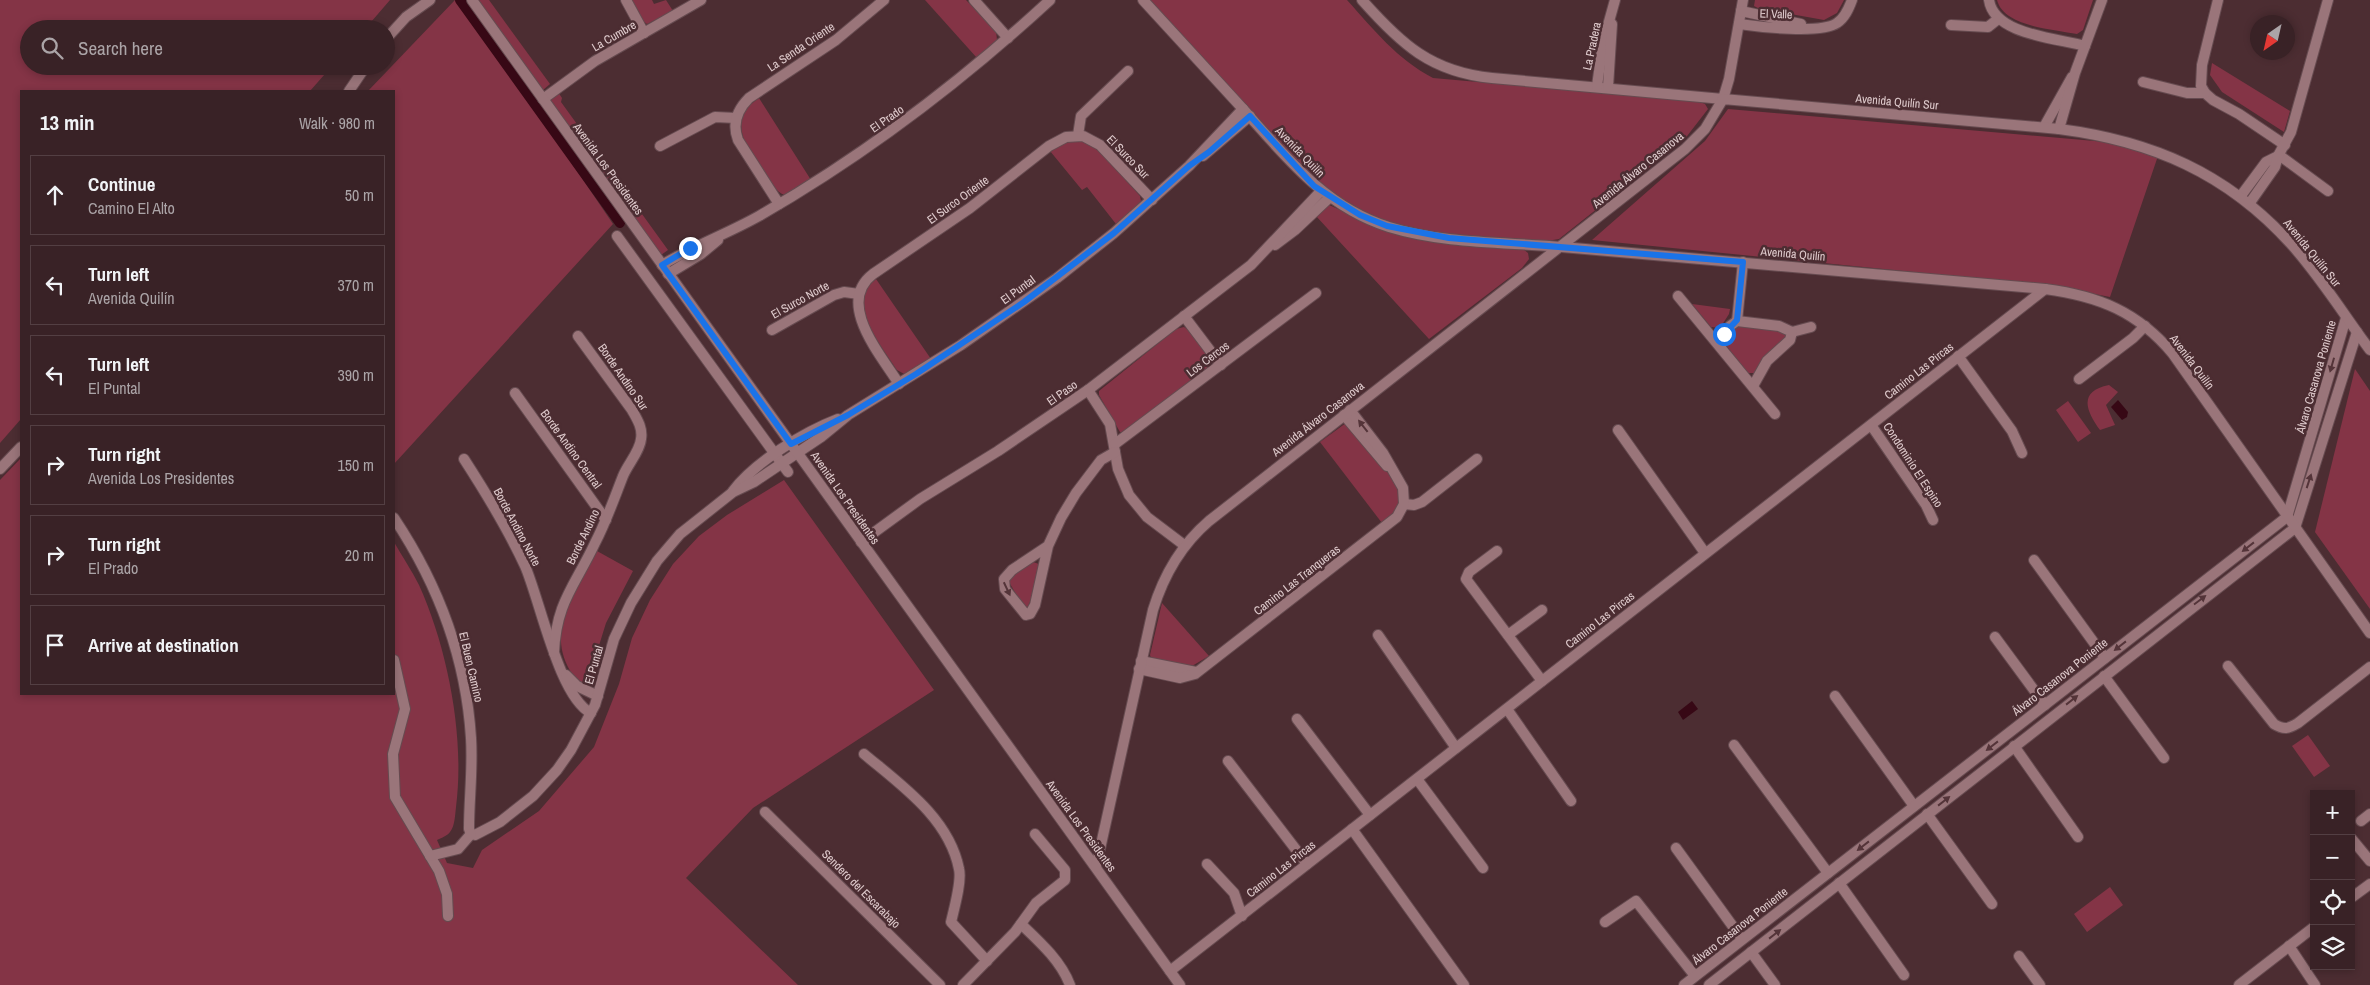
<!DOCTYPE html>
<html lang="en">
<head>
<meta charset="utf-8">
<style>
	:root { --surface:#392226; --page:#402a2e; --text:#f1f3f6; --muted:#aba4a7; --line:#533f43 }
	body { margin:0; font-family:"Archivo Narrow",sans-serif; background:var(--page); color:var(--text) }
	.controls { position:absolute; right:15px; bottom:15px; display:grid; overflow:hidden; border-radius:0px; box-shadow:0 2px 8px #0003 }
	.controls button { width:45px; height:45px; display:grid; place-items:center; padding:0; border:0; border-bottom:1px solid var(--line); background:var(--surface); color:var(--text); font:25px sans-serif }
	.compass { position:absolute; left:2250px; top:15px; width:45px; height:45px; border-radius:50%; background:var(--surface); box-shadow:0 2px 8px #0003; rotate:214deg }
	.stop { position:absolute; width:15px; height:15px; margin:-11px; border:4px solid #1a73e8; border-radius:50%; background:#fff }
	.stop.end { background:#1a73e8; border-color:#fff; box-shadow:0 1px 5px #0008 }
	.list { margin:0; padding:0; list-style:none }
	h2 { display:flex; justify-content:space-between; align-items:center; height:65px; margin:0; padding:0 20px; font-size:21px }
	h2 small { font-size:16px; font-weight:400; color:var(--muted) }
	.list li { display:grid; grid-template-columns:32px 1fr auto; gap:15px; align-items:center; box-sizing:border-box; height:80px; margin:0 10px 10px; padding:0 10px; border:1px solid var(--line); border-radius:0px }
	.list b { display:block; font-size:19px; white-space:nowrap }
	.list p { margin:0; font-size:16px; white-space:nowrap; color:var(--muted) }
	.list em { font-size:16px; font-style:normal; color:var(--muted) }
	.icon { flex:none; width:28px; height:28px; fill:none; stroke:currentColor; stroke-width:2; stroke-linecap:round; stroke-linejoin:round }
	.map { position:relative; flex:none; width:2370px; height:985px; overflow:hidden }
	.search { position:absolute; background:var(--surface); box-shadow:0 2px 8px #0003; left:20px; top:20px; width:375px; height:55px; display:flex; align-items:center; gap:12px; box-sizing:border-box; padding:0 18px; border-radius:28px; color:var(--muted); font-size:19px }
	.panel { position:absolute; background:var(--surface); box-shadow:0 2px 8px #0003; left:20px; top:90px; width:375px; height:605px; border-radius:0px }
	.map>svg:first-child { display:block }
	.green { fill:#843446 }
	.water { fill:#370815 }
	.lines { fill:none; stroke-linecap:round; stroke-linejoin:round }
	.canal { stroke:#370815; stroke-width:10 }
	.minor-casing { stroke:#664b50; stroke-width:12 }
	.tertiary-casing { stroke:#664b50; stroke-width:12 }
	.minor { stroke:#9a757a; stroke-width:10 }
	.tertiary { stroke:#9a757a; stroke-width:10 }
	.oneway { fill:#543439 }
	.route { stroke:#1a73e8; stroke-width:6 }
	.labels { text-anchor:middle; dominant-baseline:central; stroke-width:5; stroke-linejoin:round; paint-order:stroke }
	.street-label { font-size:12px; fill:#e0ccce; stroke:#4c2d32 }
</style>
</head>
<body>
<div class="map">
<svg width="2370" height="985" viewBox="0 0 2370 985">
	<rect width="100%" height="100%" fill="#4c2d32"/>
	<g class="green">
		<polygon points="0,0 390,0 365,29 29,29 29,66 332,66 310,91 21,91 21,419 0,443"/>
		<polygon points="455,0 461,0 613,224 394,464 394,91 368,91"/>
		<polygon points="478,0 489,0 550,84 543,90"/>
		<polygon points="631,0 652,0 654,4 666,0 673,11 647,24 643,21"/>
		<polygon points="925,0 966,0 996,31 997,40 977,58"/>
		<path d="M 1150,0 L 1347,0 C 1374,30 1397,59 1433,78 L 1700,102 L 1705,104 L 1708,109 L 1684,140 L 1559,239 L 1547,241 C 1496,237 1442,237 1393,223 C 1328,205 1285,149 1242,101 C 1211,67 1181,34 1150,0 Z"/>
		<polygon points="1755,0 1844,0 1837,13 1824,20 1758,8 1754,6"/>
		<path d="M 1997,0 L 2093,0 L 2083,30 L 2077,34 C 2053,29 2004,27 1997,0 Z"/>
		<polygon points="2212,63 2290,111 2284,132 2222,92 2210,75"/>
		<polygon points="558,92 562,98 561,102 668,250 661,255 549,98"/>
		<path d="M 759,98 L 811,180 L 785,195 C 776,193 770,180 764,172 C 747,148 725,120 759,98 Z"/>
		<polygon points="1728,109 2129,144 2160,150 2110,297 2054,286 1592,240 1705,141"/>
		<polygon points="1068,141 1084,141 1099,150 1140,196 1141,201 1136,208 1116,224 1087,187 1082,190 1050,151"/>
		<polygon points="1329,205 1356,217 1523,249 1528,253 1529,259 1522,268 1429,339 1316,216"/>
		<path d="M 876,279 L 931,359 L 906,375 L 897,370 C 882,346 844,303 876,279 Z"/>
		<polygon points="1692,304 1730,309 1729,314 1720,328 1711,327"/>
		<polygon points="1737,326 1777,329 1785,333 1785,338 1766,355 1754,373 1748,373 1725,344 1726,336"/>
		<path d="M 1184,327 C 1193,333 1212,354 1211,365 L 1124,432 L 1120,432 L 1099,395 L 1099,391 L 1176,329 Z"/>
		<polygon points="2355,369 2370,391 2370,609 2315,532"/>
		<path d="M 2109,385 L 2118,392 L 2106,405 L 2115,425 L 2100,430 C 2086,411 2078,391 2109,385 Z"/>
		<polygon points="2068,401 2091,433 2078,442 2056,410"/>
		<polygon points="1346,423 1399,486 1399,504 1394,512 1382,523 1320,442"/>
		<path d="M 21,458 L 21,694 L 394,694 L 394,542 C 402,556 412,571 419,585 C 448,649 465,738 456,807 C 455,815 455,826 450,832 C 447,836 441,838 437,840 L 447,863 L 473,868 L 482,850 L 539,811 L 594,747 L 619,684 L 632,638 L 650,600 L 673,564 L 699,536 L 727,515 L 784,480 L 934,690 L 753,808 L 686,878 L 798,985 L 0,985 L 0,480 Z"/>
		<path d="M 597,551 L 633,571 L 606,623 L 588,681 L 579,683 C 540,636 573,596 597,551 Z"/>
		<polygon points="1033,562 1039,564 1034,594 1027,608 1023,606 1009,582 1011,576"/>
		<polygon points="1162,603 1209,656 1192,666 1152,660 1150,655"/>
		<polygon points="2308,735 2330,766 2314,777 2292,746"/>
		<polygon points="2110,887 2123,905 2087,932 2074,914"/>
	</g>
	<g class="water">
		<polygon points="2118,400 2128,412 2127,417 2122,420 2111,407"/>
		<polygon points="1692,701 1698,709 1683,720 1678,712"/>
	</g>
	<g class="lines">
		<polyline class="canal" points="460,0 620,223"/>
		<g class="minor-casing">
			<g id="minor">
				<polyline points="626,0 644,33"/>
				<polyline points="974,0 1008,38"/>
				<path d="M 1143,0 C 1176,36 1210,73 1243,109 C 1286,157 1325,207 1389,227 C 1444,244 1505,242 1562,247"/>
				<path d="M 1362,0 C 1401,44 1431,72 1492,78 L 1723,99 L 1729,79 L 1743,0"/>
				<path d="M 1989,0 C 1994,35 2057,38 2085,46"/>
				<polyline points="2218,0 2202,65 2201,86 2205,93 2213,100 2239,114 2285,145"/>
				<polyline points="1741,11 1801,24"/>
				<path d="M 1739,24 C 1760,27 1821,34 1837,23 C 1845,18 1849,8 1852,0"/>
				<polyline points="1951,25 1988,27 1998,19"/>
				<polyline points="2143,82 2187,93 2205,93"/>
				<polyline points="1597,86 1603,43 1615,0"/>
				<polyline points="1608,87 1612,24"/>
				<polyline points="543,99 595,61 701,0"/>
				<polyline points="2044,127 2072,77"/>
				<polyline points="2059,129 2075,73 2102,0"/>
				<polyline points="1078,135 1081,116 1128,71"/>
				<polyline points="660,146 715,117 736,118"/>
				<polyline points="2279,155 2328,191"/>
				<polyline points="1203,156 1250,116"/>
				<polyline points="2240,197 2266,162 2278,156"/>
				<path d="M 779,204 L 738,140 C 732,124 737,110 749,98 L 836,40 L 884,0"/>
				<polyline points="2249,204 2275,167 2278,156 2291,132 2328,0"/>
				<polyline points="617,236 788,472"/>
				<polyline points="1275,245 1295,230 1330,197"/>
				<path d="M 662,265 C 693,246 727,234 759,216 C 865,155 960,83 1050,0"/>
				<polyline points="668,274 701,254 718,240"/>
				<polyline points="1678,296 1775,414"/>
				<polyline points="1184,316 1221,365"/>
				<polyline points="1737,321 1743,262"/>
				<polyline points="772,330 834,295 844,292 859,294"/>
				<polyline points="1792,332 1811,327"/>
				<polyline points="1718,344 1730,326 1737,321 1779,326 1792,332 1790,340 1767,361 1753,386"/>
				<polyline points="1958,356 2012,431 2022,453"/>
				<polyline points="2079,379 2133,338 2145,326"/>
				<path d="M 899,384 C 881,355 835,303 873,274 L 970,208 L 1049,146 L 1066,137 L 1083,136 L 1100,145 L 1152,200"/>
				<polyline points="1088,390 1110,424 1118,469 1129,495 1147,517 1184,545"/>
				<polyline points="515,393 606,520"/>
				<polyline points="1344,415 1387,466"/>
				<polyline points="1871,425 1926,505 1933,520"/>
				<polyline points="1618,430 1705,553"/>
				<polyline points="1115,444 1316,293"/>
				<path d="M 464,459 C 486,493 508,529 525,566 C 540,600 559,697 591,713"/>
				<path d="M 733,491 C 755,462 804,432 838,419"/>
				<polyline points="1404,504 1414,505 1422,502 1477,459"/>
				<path d="M 394,518 C 438,584 466,659 471,738 C 473,769 469,799 469,829 L 471,834"/>
				<polyline points="861,542 920,499 998,451 1088,390 1251,265 1321,191"/>
				<polyline points="1048,546 1012,570 1004,579 1005,589 1026,615 1030,614 1035,605 1048,546 1061,518 1076,493 1101,460 1115,452"/>
				<polyline points="1497,551 1469,572 1466,579 1542,681"/>
				<polyline points="2034,560 2105,658"/>
				<polyline points="1378,635 1456,748"/>
				<polyline points="1508,635 1542,610"/>
				<polyline points="1995,637 2045,705"/>
				<path d="M 554,653 C 556,602 575,586 595,543 C 606,522 614,499 623,476 C 628,464 640,451 641,439 C 643,428 637,419 632,410 L 578,336"/>
				<polyline points="394,660 405,709 393,754 395,797 439,871 447,894 448,916"/>
				<polyline points="1141,661 1196,672"/>
				<path d="M 2228,666 L 2274,724 C 2284,730 2288,729 2298,723 L 2370,667"/>
				<polyline points="1139,669 1180,678 1195,674 1397,517 1404,504 1403,488 1383,453 1350,410"/>
				<polyline points="566,675 577,686 598,696"/>
				<polyline points="2104,676 2164,758"/>
				<polyline points="1835,696 1914,806"/>
				<polyline points="1507,709 1571,801"/>
				<polyline points="1297,719 1370,815"/>
				<polyline points="1734,745 1828,873"/>
				<polyline points="2014,746 2078,837"/>
				<path d="M 864,754 C 901,785 949,818 959,869 C 962,881 954,909 951,922 L 987,961"/>
				<polyline points="1228,761 1307,864"/>
				<polyline points="1417,779 1483,868"/>
				<polyline points="765,812 940,985"/>
				<polyline points="1927,814 1992,904"/>
				<polyline points="2361,821 2370,814"/>
				<polyline points="1352,829 1464,985"/>
				<polyline points="471,834 475,835 500,822 533,796 557,770 571,750 595,705 614,639 631,603 657,561 680,534 733,492 754,482 821,437 848,415 961,345 1057,278 1114,233 1189,166 1243,109"/>
				<polyline points="2351,838 2370,861"/>
				<polyline points="1676,848 1742,939"/>
				<polyline points="430,856 458,849 471,834"/>
				<polyline points="1207,864 1234,893 1242,916"/>
				<polyline points="1839,883 1904,975"/>
				<polyline points="2351,898 2370,884"/>
				<polyline points="1605,922 1636,901 1695,976"/>
				<path d="M 1021,924 C 1040,942 1061,961 1070,985"/>
				<polyline points="2289,946 2315,985"/>
				<polyline points="1751,952 1775,985"/>
				<polyline points="2019,956 2040,985"/>
				<polyline points="1170,971 2045,289"/>
				<polyline points="963,985 1015,932 1036,903 1065,880 1065,870 1035,834"/>
				<polyline points="1684,985 2287,517 2346,318"/>
				<polyline points="1709,985 2295,528 2357,332"/>
				<polyline points="2239,985 2314,927"/>
			</g>
		</g>
		<g class="tertiary-casing">
			<g id="tertiary">
				<polyline points="472,0 1180,985"/>
				<polyline points="386,39 406,17 430,0"/>
				<polyline points="349,91 366,66"/>
				<path d="M 1562,247 L 2045,289 C 2099,296 2138,312 2173,354 L 2370,633"/>
				<polyline points="0,469 21,447"/>
				<path d="M 1096,867 L 1153,610 C 1164,574 1181,545 1209,521 L 1685,149 L 1705,129 L 1723,99 L 2059,129 C 2152,141 2227,173 2291,244 C 2320,276 2344,315 2370,350"/>
			</g>
		</g>
		<use href="#minor" class="minor"/>
		<use href="#tertiary" class="tertiary"/>
	</g>
	<defs><path id="oneway-solid" d="M-6-.8H1V-3.2L6.5 0L1 3.2V.8H-6Z" transform="scale(1.25)"/></defs>
	<g class="oneway">
		<use href="#oneway-solid" transform="translate(2332 365) rotate(106)"/>
		<use href="#oneway-solid" transform="translate(1363 426) rotate(-128)"/>
		<use href="#oneway-solid" transform="translate(2309 481) rotate(-72)"/>
		<use href="#oneway-solid" transform="translate(2248 547) rotate(142)"/>
		<use href="#oneway-solid" transform="translate(1007 589) rotate(65)"/>
		<use href="#oneway-solid" transform="translate(2200 600) rotate(-37)"/>
		<use href="#oneway-solid" transform="translate(2120 646) rotate(142)"/>
		<use href="#oneway-solid" transform="translate(2072 700) rotate(-38)"/>
		<use href="#oneway-solid" transform="translate(1992 746) rotate(142)"/>
		<use href="#oneway-solid" transform="translate(1944 801) rotate(-38)"/>
		<use href="#oneway-solid" transform="translate(1863 846) rotate(142)"/>
		<use href="#oneway-solid" transform="translate(1775 934) rotate(-38)"/>
	</g>
	<g class="lines">
		<polyline class="route" points="690,248 662,265 791,444 848,415 916,374 1024,302 1114,233 1189,166 1209,152 1250,116 1314,186 1360,215 1387,226 1449,238 1743,262 1737,320 1724,334"/>
	</g>
	<g class="labels">
		<g class="street-label">
			<text transform="translate(1776 14) rotate(2)">El Valle</text>
			<text transform="translate(614 36) rotate(-30)">La Cumbre</text>
			<text transform="translate(1592 46) rotate(-78)">La Pradera</text>
			<text transform="translate(801 47) rotate(-34)">La Senda Oriente</text>
			<text transform="translate(1897 102) rotate(5)">Avenida Quilín Sur</text>
			<text transform="translate(887 119) rotate(-35)">El Prado</text>
			<text transform="translate(1300 152) rotate(46)">Avenida Quilín</text>
			<text transform="translate(1128 157) rotate(46)">El Surco Sur</text>
			<text transform="translate(608 169) rotate(54)">Avenida Los Presidentes</text>
			<text transform="translate(1638 170) rotate(-39)">Avenida Álvaro Casanova</text>
			<text transform="translate(958 200) rotate(-36)">El Surco Oriente</text>
			<text transform="translate(2312 253) rotate(51)">Avenida Quilín Sur</text>
			<text transform="translate(1793 254) rotate(5)">Avenida Quilín</text>
			<text transform="translate(1018 290) rotate(-36)">El Puntal</text>
			<text transform="translate(800 300) rotate(-29)">El Surco Norte</text>
			<text transform="translate(1208 359) rotate(-37)">Los Cercos</text>
			<text transform="translate(2192 362) rotate(53)">Avenida Quilín</text>
			<text transform="translate(1919 371) rotate(-38)">Camino Las Pircas</text>
			<text transform="translate(623 377) rotate(55)">Borde Andino Sur</text>
			<text transform="translate(2316 377) rotate(-74)">Álvaro Casanova Poniente</text>
			<text transform="translate(1062 393) rotate(-35)">El Paso</text>
			<text transform="translate(1318 419) rotate(-38)">Avenida Álvaro Casanova</text>
			<text transform="translate(571 449) rotate(54)">Borde Andino Central</text>
			<text transform="translate(1913 465) rotate(57)">Condominio El Espino</text>
			<text transform="translate(845 498) rotate(55)">Avenida Los Presidentes</text>
			<text transform="translate(517 527) rotate(62)">Borde Andino Norte</text>
			<text transform="translate(583 537) rotate(-64)">Borde Andino</text>
			<text transform="translate(1297 580) rotate(-38)">Camino Las Tranqueras</text>
			<text transform="translate(1600 620) rotate(-38)">Camino Las Pircas</text>
			<text transform="translate(594 665) rotate(-74)">El Puntal</text>
			<text transform="translate(471 667) rotate(77)">El Buen Camino</text>
			<text transform="translate(2060 677) rotate(-38)">Álvaro Casanova Poniente</text>
			<text transform="translate(1081 826) rotate(54)">Avenida Los Presidentes</text>
			<text transform="translate(1281 869) rotate(-38)">Camino Las Pircas</text>
			<text transform="translate(861 889) rotate(45)">Sendero del Escarabajo</text>
			<text transform="translate(1740 926) rotate(-38)">Álvaro Casanova Poniente</text>
		</g>
	</g>
</svg>
<div class="controls">
<button>+</button>
<button>−</button>
<button><svg class="icon" aria-label="locate" viewBox="0 0 24 24"><circle cx="12" cy="12" r="6"/><path d="M12 2v4M12 18v4M2 12h4M18 12h4"/></svg></button>
<button><svg class="icon" aria-label="layers" viewBox="0 0 24 24"><path d="M12 4l9 5-9 5-9-5zM3 14l9 5 9-5"/></svg></button>
</div>
<svg class="compass" viewBox="-18 -18 36 36"><path d="M0-13l5 13h-10z" fill="#e53935"/><path d="M0 13l5-13h-10z" fill="#aba4a7"/></svg>
<div class="stop" style="left:1724px;top:334px"></div>
<div class="stop end" style="left:690px;top:248px"></div>
<div class="search"><svg class="icon" aria-label="search" viewBox="0 0 24 24"><circle cx="10" cy="10" r="6"/><path d="M15 15l6 6"/></svg>Search here</div>
<section class="panel">
<h2>13 min<small>Walk · 980 m</small></h2>
<ul class="list">
<li><svg class="icon" aria-label="ahead" viewBox="0 0 24 24"><path d="M12 20V5M6 11l6-6 6 6"/></svg><div><b>Continue</b><p>Camino El Alto</p></div><em>50 m</em></li>
<li><svg class="icon" aria-label="left" viewBox="0 0 24 24"><path d="M17 20v-9H6M10 6l-5 5 5 5"/></svg><div><b>Turn left</b><p>Avenida Quilín</p></div><em>370 m</em></li>
<li><svg class="icon" aria-label="left" viewBox="0 0 24 24"><path d="M17 20v-9H6M10 6l-5 5 5 5"/></svg><div><b>Turn left</b><p>El Puntal</p></div><em>390 m</em></li>
<li><svg class="icon" aria-label="right" viewBox="0 0 24 24"><path d="M7 20v-9h11M14 6l5 5-5 5"/></svg><div><b>Turn right</b><p>Avenida Los Presidentes</p></div><em>150 m</em></li>
<li><svg class="icon" aria-label="right" viewBox="0 0 24 24"><path d="M7 20v-9h11M14 6l5 5-5 5"/></svg><div><b>Turn right</b><p>El Prado</p></div><em>20 m</em></li>
<li><svg class="icon" aria-label="arrive" viewBox="0 0 24 24"><path d="M6 21V4h12l-3 4 3 4H6"/></svg><div><b>Arrive at destination</b></div></li>
</ul>
</section>
</div>
</body>
</html>
